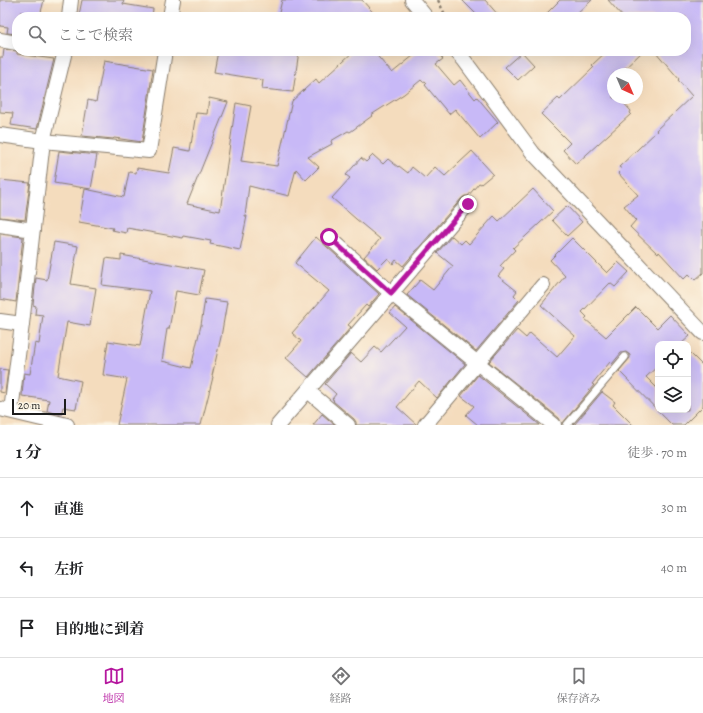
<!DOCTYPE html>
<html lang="ja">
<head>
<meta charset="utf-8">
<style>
	:root { --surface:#fff; --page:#f6f6f6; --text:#202124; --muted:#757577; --line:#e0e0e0; --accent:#b5179e }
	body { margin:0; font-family:Alegreya,"Noto Serif JP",serif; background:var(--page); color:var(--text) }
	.controls { position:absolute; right:12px; bottom:12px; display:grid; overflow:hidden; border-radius:8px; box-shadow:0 4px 16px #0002 }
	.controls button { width:36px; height:36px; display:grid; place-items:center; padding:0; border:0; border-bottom:1px solid var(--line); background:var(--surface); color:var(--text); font:20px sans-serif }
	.compass { position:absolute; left:607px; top:68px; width:36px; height:36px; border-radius:50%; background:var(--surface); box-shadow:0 4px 16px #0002; rotate:136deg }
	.scale { position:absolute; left:12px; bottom:10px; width:54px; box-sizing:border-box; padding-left:4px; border:2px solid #1c1c1c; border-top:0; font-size:11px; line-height:14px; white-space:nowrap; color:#1c1c1c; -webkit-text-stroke:3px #fcf5e5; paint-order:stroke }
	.stop { position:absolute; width:12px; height:12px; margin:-9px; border:3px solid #b5179e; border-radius:50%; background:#fff }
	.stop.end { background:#b5179e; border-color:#fff; box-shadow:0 1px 4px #0008 }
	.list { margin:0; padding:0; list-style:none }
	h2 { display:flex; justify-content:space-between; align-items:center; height:52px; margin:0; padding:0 16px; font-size:17px }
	h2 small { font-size:13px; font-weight:400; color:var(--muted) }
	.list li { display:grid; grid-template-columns:26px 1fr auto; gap:12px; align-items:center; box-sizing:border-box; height:60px; padding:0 16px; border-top:1px solid var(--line) }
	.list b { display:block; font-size:15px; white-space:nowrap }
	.list em { font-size:13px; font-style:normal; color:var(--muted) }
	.icon { flex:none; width:22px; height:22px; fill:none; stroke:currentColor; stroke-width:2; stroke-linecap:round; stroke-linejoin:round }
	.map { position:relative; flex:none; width:703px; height:425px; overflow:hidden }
	.search { position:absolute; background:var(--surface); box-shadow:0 4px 16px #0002; left:12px; right:12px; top:12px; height:44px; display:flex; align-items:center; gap:10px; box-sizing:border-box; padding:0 14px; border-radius:16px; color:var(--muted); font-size:15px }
	.sheet { height:232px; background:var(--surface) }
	nav { display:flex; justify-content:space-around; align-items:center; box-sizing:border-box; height:56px; border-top:1px solid var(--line); background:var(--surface); font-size:11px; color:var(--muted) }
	nav a { display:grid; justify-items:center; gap:2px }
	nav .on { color:var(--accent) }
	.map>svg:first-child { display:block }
	.building { fill:#c8b9f7 }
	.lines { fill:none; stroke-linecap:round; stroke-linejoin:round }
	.lane-casing { stroke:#887c6c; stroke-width:9 }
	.street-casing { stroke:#887c6c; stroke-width:16 }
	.path { stroke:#887c6c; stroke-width:2.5; stroke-dasharray:3 3; stroke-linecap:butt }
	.lane { stroke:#fff; stroke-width:7 }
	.street { stroke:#fff; stroke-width:14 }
	.route { stroke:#b5179e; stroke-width:5 }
</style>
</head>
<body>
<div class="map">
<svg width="703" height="425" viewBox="0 0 703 425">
	<rect width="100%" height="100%" fill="#fcf5e5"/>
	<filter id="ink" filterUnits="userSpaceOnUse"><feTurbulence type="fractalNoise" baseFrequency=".025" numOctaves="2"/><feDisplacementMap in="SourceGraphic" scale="8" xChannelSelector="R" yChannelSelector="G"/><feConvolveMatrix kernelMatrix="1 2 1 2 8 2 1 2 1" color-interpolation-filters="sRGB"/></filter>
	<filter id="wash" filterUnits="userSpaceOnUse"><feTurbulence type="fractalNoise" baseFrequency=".012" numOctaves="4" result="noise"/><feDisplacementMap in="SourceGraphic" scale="16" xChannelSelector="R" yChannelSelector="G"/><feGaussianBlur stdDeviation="0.9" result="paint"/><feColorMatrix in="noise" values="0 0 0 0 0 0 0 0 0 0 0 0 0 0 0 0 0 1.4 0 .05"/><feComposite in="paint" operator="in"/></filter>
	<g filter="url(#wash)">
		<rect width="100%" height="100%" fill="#f4dcbd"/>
		<g id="blocks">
			<g class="building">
				<polygon points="0,0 44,0 40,16 21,12 20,17 17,17 17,34 7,33 8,27 0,26"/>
				<polygon points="82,0 124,0 123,4 153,9 152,17 92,17 79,15"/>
				<polygon points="282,0 362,0 377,17 278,17"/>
				<polygon points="462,0 485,0 500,17 479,17"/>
				<polygon points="560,0 592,0 574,17 543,17"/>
				<polygon points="608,0 703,0 703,273 695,280 689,274 684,279 659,252 658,254 630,227 636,220 624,206 638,195 618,173 622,169 619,167 657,131 656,130 692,96 678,80 679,79 655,51 686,51 686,17 623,17"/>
				<polygon points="4,49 17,51 17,54 54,59 37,129 11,125 13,113 0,112 0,57 3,57"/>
				<polygon points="218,51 299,51 293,92 262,89 263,80 214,72"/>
				<polygon points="354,51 373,51 392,73 419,51 436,51 443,59 436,64 454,85 460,80 475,99 477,97 498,122 480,139 455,109 449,114 425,85 427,83 425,81 423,82 421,80 404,94 371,115 372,116 350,132 348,131 331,141 332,144 308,157 319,167 306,180 296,169 289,196 249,186 245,216 247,216 240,250 210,244 211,241 184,236 183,238 127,228 126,233 112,230 113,228 79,222 85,189 124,197 129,172 136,173 137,168 169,173 174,148 190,151 196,113 207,114 209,98 228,102 187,204 220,211 236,103 251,106 241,161 277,166 292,101 316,79 319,83"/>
				<polygon points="607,51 643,51 619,74 613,74 613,98 619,98 631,111 630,113 631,114 576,164 563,150 570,143 541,114 558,98 560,100 594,67 592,65"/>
				<polygon points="522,52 534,65 518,80 505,67"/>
				<polygon points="104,61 153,69 142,142 114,138 113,139 82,136 88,100 96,102"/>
				<polygon points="59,151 97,155 91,189 54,183"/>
				<polygon points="472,151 493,174 481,184 479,183 468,196 465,196 462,198 403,266 396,260 393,264 387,259 377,269 364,257 380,239 356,219 332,198 350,178 346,175 361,158 366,162 373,155 383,164 388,159 398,167 399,166 408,173 412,167 425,178 435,167 445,176"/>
				<polygon points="0,180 30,183 25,220 0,217"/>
				<polygon points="533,189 553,211 513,248 515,250 500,266 504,269 498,276 517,291 514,295 519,300 476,351 407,295 420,280 433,290 453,266 437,253 452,236 461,244 465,240 469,244 494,216 499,221"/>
				<polygon points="567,206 582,222 567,236 552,220"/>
				<polygon points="0,234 23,237 16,302 0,299"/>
				<polygon points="316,237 379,294 368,307 366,305 348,325 351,327 308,377 286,358 301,341 292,333 329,291 295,263"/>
				<polygon points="572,238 607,273 618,262 629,272 615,287 610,283 582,312 587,317 585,319 606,337 636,307 657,328 670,315 690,336 681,344 658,344 658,366 646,377 658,389 658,410 688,410 688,351 703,366 703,406 684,425 672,425 619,371 630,358 630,355 626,352 621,353 612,364 610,362 592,384 594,385 562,424 559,418 489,362 517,330 526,338 530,333 557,357 575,336 541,305 565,276 550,260"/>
				<polygon points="54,242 78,246 71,284 96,288 90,326 67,322 58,376 81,381 76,409 63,407 61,415 47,411 49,400 22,396 24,373 30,374 35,343 39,344 43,315 35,314 36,306 33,305 36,278 47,280"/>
				<polygon points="121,255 204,270 199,295 176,291 169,329 167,329 162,361 191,368 201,325 205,299 227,302 221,337 212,376 213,377 201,425 117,425 127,379 103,375 108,341 140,346 150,291 102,285 106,258 121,260"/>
				<polygon points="395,307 465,364 437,398 419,381 397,407 417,425 356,425 356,422 354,419 333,401 334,400 332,399 336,394 325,384 351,353 361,362 375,347 381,352 405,326 390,313"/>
				<polygon points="0,369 8,370 5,393 0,392"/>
				<polygon points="478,375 540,425 478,425 466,415 474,406 461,396"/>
				<polygon points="602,392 615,402 613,405 633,425 574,425"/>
				<polygon points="322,414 335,425 313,425"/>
			</g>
		</g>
	</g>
	<g filter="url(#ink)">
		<use href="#blocks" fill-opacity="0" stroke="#887c6c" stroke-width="1"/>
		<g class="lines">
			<g class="lane-casing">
				<polyline id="lane" points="567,425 625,357"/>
			</g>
			<g class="street-casing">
				<g id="street">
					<polyline points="412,0 426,17"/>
					<polyline points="69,17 71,0"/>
					<polyline points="170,17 173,0"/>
					<polyline points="0,40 17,43"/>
					<polyline points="456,51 464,60 533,153 703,333"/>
					<polyline points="0,135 43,141 149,151 165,51"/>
					<polyline points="0,225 33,230"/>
					<polyline points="329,237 391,293 554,425"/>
					<polyline points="0,321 22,324"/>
					<polyline points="308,391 348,425"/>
					<polyline points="0,409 67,425"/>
					<polyline points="11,411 22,324 43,141 65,51"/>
					<polyline points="278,425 468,204"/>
					<polyline points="425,425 543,285"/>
				</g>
			</g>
			<polyline class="path" points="438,0 446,17"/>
			<use href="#lane" class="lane"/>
			<use href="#street" class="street"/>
		</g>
	</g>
	<g class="lines" filter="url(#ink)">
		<polyline class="route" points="329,237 391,293 468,204"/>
	</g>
</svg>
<div class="controls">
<button><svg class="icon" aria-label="locate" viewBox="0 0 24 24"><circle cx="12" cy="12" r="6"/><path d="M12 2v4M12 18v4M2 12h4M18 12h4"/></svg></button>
<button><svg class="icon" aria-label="layers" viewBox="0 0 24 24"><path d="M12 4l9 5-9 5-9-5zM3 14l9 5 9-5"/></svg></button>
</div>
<svg class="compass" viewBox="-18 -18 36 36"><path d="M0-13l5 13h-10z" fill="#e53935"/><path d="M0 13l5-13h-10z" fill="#757577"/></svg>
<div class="scale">20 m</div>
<div class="stop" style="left:329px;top:237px"></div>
<div class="stop end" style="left:468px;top:204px"></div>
<div class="search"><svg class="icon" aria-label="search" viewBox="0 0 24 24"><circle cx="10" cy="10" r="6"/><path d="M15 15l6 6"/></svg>ここで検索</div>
</div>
<section class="sheet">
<h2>1 分<small>徒歩 · 70 m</small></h2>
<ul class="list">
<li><svg class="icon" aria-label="ahead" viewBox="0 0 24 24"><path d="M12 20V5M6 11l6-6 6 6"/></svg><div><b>直進</b></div><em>30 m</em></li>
<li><svg class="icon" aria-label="left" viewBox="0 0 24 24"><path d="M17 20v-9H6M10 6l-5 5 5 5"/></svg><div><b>左折</b></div><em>40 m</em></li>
<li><svg class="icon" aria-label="arrive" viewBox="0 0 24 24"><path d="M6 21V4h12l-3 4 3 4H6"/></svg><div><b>目的地に到着</b></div></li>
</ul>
</section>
<nav>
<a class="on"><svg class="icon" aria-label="map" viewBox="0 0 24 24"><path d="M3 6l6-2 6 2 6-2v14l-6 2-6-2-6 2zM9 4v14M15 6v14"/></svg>地図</a>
<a><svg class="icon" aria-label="directions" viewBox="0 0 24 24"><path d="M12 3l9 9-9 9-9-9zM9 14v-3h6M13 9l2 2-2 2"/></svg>経路</a>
<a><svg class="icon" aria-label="saved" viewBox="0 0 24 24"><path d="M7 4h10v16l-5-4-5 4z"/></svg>保存済み</a>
</nav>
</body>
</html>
